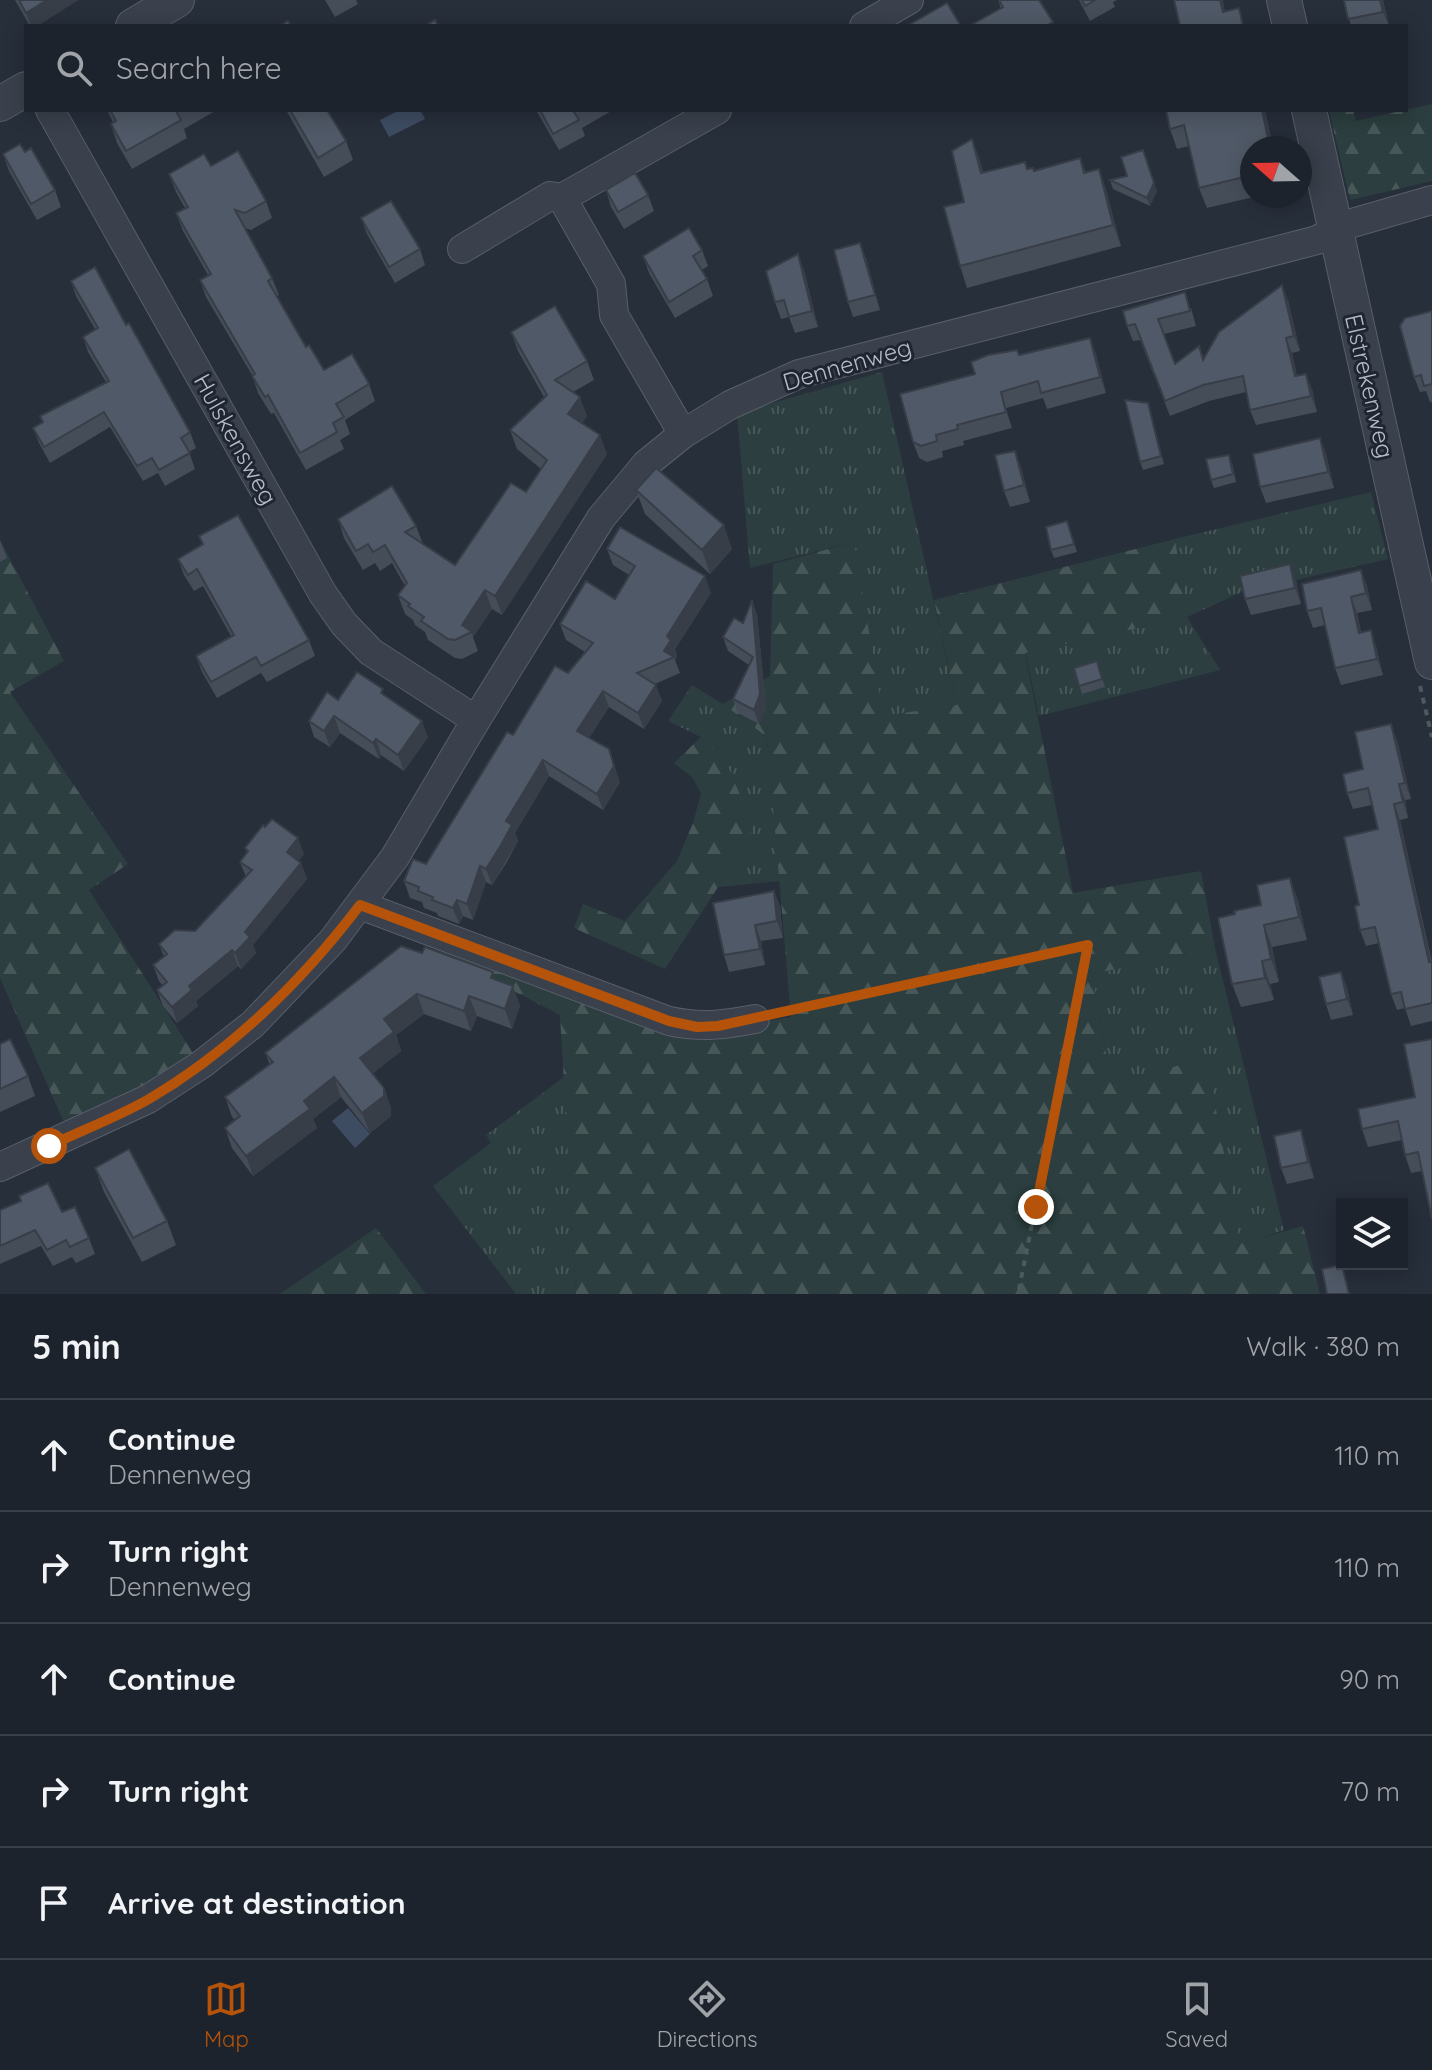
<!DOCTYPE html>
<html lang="en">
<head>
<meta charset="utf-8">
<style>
	:root { --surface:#1d232c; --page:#2a2f38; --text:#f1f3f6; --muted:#a0a4a9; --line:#3b4048; --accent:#b45309 }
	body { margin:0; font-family:Quicksand,sans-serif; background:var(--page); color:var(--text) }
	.controls { position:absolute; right:24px; bottom:24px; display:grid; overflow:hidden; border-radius:0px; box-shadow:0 4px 20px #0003 }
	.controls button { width:72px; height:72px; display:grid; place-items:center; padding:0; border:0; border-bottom:2px solid var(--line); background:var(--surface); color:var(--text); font:40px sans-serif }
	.compass { position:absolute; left:1240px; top:136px; width:72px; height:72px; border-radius:50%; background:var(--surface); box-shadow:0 4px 20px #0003; rotate:290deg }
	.stop { position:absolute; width:24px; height:24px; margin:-18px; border:6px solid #b45309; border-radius:50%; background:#fff }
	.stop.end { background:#b45309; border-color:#fff; box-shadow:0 2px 8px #0008 }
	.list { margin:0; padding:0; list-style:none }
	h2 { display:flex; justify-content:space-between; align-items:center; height:104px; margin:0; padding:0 32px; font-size:34px }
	h2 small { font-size:26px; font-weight:400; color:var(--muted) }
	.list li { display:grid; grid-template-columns:52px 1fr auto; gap:24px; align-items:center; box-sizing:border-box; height:112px; padding:0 32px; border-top:2px solid var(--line) }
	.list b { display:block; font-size:30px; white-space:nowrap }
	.list p { margin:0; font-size:26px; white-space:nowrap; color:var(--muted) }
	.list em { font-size:26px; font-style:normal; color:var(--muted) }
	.icon { flex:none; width:44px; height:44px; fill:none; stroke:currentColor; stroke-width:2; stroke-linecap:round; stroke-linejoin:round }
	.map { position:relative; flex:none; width:1432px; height:1294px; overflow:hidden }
	.search { position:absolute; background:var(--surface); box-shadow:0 4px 20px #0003; left:24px; right:24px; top:24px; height:88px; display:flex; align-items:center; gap:20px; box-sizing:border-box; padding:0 28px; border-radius:0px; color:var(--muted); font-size:30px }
	.sheet { height:664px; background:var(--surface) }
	nav { display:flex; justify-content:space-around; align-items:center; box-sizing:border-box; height:112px; border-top:2px solid var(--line); background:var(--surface); font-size:22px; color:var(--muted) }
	nav a { display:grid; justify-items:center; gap:4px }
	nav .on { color:var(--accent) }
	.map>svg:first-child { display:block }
	.grass { fill:url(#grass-tufts) }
	.forest { fill:url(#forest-firs) }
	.water { fill:#3e4c62 }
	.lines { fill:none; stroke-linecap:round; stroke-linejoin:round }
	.minor-casing { stroke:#585f6a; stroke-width:30 }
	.tertiary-casing { stroke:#585f6a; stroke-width:36 }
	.path { stroke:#4b5b5e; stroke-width:4; stroke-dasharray:6 6; stroke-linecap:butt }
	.minor { stroke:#3a414c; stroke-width:28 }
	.tertiary { stroke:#3a414c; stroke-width:34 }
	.wall { fill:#454d59 }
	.shaded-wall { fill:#383e48 }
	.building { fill:#505967; stroke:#383e48; stroke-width:2 }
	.route { stroke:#b45309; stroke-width:10 }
	.labels { text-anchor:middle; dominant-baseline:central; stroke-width:6; stroke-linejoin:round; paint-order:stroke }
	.street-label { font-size:24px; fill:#b6bcc7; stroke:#1f2631 }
</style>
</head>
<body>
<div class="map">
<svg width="1432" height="1294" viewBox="0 0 1432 1294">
	<defs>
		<pattern id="grass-tufts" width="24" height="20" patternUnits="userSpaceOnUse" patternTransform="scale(2)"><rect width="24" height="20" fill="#2c3e3f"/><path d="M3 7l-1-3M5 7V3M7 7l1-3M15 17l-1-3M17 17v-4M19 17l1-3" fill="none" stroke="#485859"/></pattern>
		<pattern id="forest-firs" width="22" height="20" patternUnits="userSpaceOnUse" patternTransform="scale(2)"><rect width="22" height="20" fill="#2c3e3f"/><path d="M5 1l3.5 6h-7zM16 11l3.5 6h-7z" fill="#485859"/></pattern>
	</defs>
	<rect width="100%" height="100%" fill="#272f3b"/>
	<g class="grass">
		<polygon points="882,372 957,705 882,717 854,542 750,568 737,413"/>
		<polygon points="1371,492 1388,559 1242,592 1187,617 1220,670 1039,716 1025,652 1186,617 1175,539"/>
		<polygon points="692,685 723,704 767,737 780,881 718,887 744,847 701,737 668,721"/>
		<polygon points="1215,948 1284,1230 1240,1245 1207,1058 1111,1083 1092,974"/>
		<polygon points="564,1077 576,1294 516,1294 433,1186 491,1143 486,1135"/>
	</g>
	<g class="forest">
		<polygon points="1432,104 1432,181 1350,200 1329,110 1353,110 1356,121"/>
		<polygon points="1175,539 1187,617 1025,653 1073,893 1201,871 1215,948 1092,974 1111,1083 1207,1058 1240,1244 1303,1226 1320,1294 576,1294 560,1015 437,951 442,941 737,1027 791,1017 767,737 723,704 770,676 773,564 854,542 883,716 957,705 934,600"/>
		<polygon points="0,540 64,661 10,692 128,864 89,890 195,1056 137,1092 67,1129 0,978"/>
		<polygon points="701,737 727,764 753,826 744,847 665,969 574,928 583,904 625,921 677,861 693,823 701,794 693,778 674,763"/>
		<polygon points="376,1228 426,1294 280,1294"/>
	</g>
	<g class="water">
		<polygon points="400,110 420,110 425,119 389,137 380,120"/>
		<polygon points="348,1108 370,1134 355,1148 332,1121"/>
	</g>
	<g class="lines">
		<g class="minor-casing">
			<g id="minor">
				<polyline points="864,26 909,0"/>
				<polyline points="50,110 323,594 344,624 371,652 476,720"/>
				<polyline points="562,198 717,110"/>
				<polyline points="462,249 550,196 562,198 611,284 614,315 683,434"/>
				<path d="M 360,905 L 669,1021 C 702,1028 722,1025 755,1019"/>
				<polyline points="0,1167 148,1099 202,1064 253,1024 333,940 395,857 476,720 601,518 646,464 683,434 730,405 799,374 1317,240 1349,224 1432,200"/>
			</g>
		</g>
		<g class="tertiary-casing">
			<g id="tertiary">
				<polyline points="1284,0 1290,26"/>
				<polyline points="133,26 177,0"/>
				<polyline points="0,104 26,89"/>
				<polyline points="1309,110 1432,662"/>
			</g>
		</g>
		<g class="path">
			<polyline points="1420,686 1432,737"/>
			<polyline points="781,1013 1088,945 1018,1294"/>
		</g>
		<use href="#minor" class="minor"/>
		<use href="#tertiary" class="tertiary"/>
	</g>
	<g class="wall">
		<polygon points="15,0 78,0 37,26 30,26"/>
		<polygon points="325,0 356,0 358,4 335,17"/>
		<polygon points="998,0 1039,0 1054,26 969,26 1001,9"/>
		<polygon points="1079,0 1117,0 1113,2 1115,7 1090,21"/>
		<polygon points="1344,0 1383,0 1389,26 1351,26"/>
		<polygon points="107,110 217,110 184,129 187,138 132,169 117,143 111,124 113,122"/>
		<polygon points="286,110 327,110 346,141 353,160 324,177"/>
		<polygon points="536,110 613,110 582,128 585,136 559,150"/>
		<polygon points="1166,110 1265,110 1273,148 1252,148 1252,196 1258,196 1207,208 1199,188 1189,146 1177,149 1170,129"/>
		<polygon points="972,139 983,172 1028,169 1034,170 1080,158 1086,173 1099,169 1106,190 1121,246 967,288 960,266 964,202"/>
		<polygon points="25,152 55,190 61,207 37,220 9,171 3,154"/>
		<polygon points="211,166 266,201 272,218 251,230 245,228 272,278 279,295 277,296 306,347 324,370 369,384 375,401 345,420 350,434 340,440 344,449 306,470 274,413 271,414 258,393 252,375 206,297 200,280 208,275 183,231 176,213 185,208 176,192 169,174"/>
		<polygon points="1127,176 1157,191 1150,206 1113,189 1110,180"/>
		<polygon points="606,190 648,195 654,211 624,229 611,207"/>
		<polygon points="361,218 420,249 425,265 395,283 367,234"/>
		<polygon points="702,250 708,266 702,270 707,279 713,296 675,318 649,273 643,256"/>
		<polygon points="866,258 880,310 853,317 848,302"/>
		<polygon points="804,270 818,327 795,333 789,317 781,319 775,302"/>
		<polygon points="71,281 126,325 190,432 196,448 189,452 195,469 165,486 158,473 143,481 110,427 50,463 39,443 33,428 42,422 40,416 106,382 88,352 83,337 95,329 76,296"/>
		<polygon points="1288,300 1300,351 1292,353 1297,376 1312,389 1317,412 1256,425 1250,410 1246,392 1209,401 1170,416 1140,340 1133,341 1127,326 1191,308 1196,326 1164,334 1175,364 1199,346 1204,358"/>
		<polygon points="1432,311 1432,402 1430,402 1426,391 1420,392 1414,377"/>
		<polygon points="511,332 587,361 594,380 573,392 587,416 582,423 607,454 502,615 492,609 473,637 478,651 462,659 455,658 428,640 425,632 415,625 413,620 405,614 398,595 405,586 392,563 380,571 375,563 363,570 344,538 338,519 416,526 423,544 455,565 526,492 541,469 517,449 510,430 544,397 518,351"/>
		<polygon points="1096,354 1106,393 1047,409 1043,398 1006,408 1012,428 963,441 964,445 942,451 943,457 927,462 919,458 913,442 975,374 1019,355"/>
		<polygon points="1148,403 1164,464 1143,470 1140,462"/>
		<polygon points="1320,438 1326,454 1334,488 1266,503 1260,487"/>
		<polygon points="1232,463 1236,482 1214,488 1211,480"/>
		<polygon points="1021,467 1030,502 1010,507 1004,491"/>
		<polygon points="636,490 732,549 710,574 645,514"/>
		<polygon points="1067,521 1077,552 1054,558 1051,550"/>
		<polygon points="199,536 309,640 315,656 267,682 261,673 217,698 202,672 196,656 231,636 203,586 194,591 184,575 178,559 202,545"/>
		<polygon points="0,540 7,558 0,562"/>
		<polygon points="607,549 711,593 675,649 677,656 675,660 680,673 655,684 662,701 644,729 609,707 589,738 620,782 603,810 549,776 515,833 518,841 507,862 492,885 486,882 473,920 463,916 459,924 438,916 437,913 424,908 422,902 410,898 404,881 426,864 513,735 585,652 566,640 560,624 615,599 629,575 613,565"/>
		<polygon points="1361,570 1367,586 1372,610 1357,613 1361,632 1376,646 1383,675 1341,685 1335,668 1325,625 1313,628 1307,611"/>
		<polygon points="1296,581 1301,604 1251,615 1245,599"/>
		<polygon points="757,614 766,708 759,724 738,713 733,699 749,665 728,651 723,637"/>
		<polygon points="1097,661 1105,687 1082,694 1074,668"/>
		<polygon points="386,696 428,737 404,771 381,755 379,759 340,733 330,747 314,737 309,721 338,700"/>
		<polygon points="1397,740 1411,799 1405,800 1408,818 1400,820 1432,962 1432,1021 1411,1026 1405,1008 1397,1010 1391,994 1379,943 1366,946 1360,930 1359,905 1378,829 1372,805 1353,809 1347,793 1363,769"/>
		<polygon points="245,848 304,854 298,861 301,863 307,879 253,945 256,953 241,969 238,966 196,1001 198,1006 177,1023 163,1006 157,990 163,986 159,981 153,965 164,957 159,944 195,931 246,877 240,862 247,852"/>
		<polygon points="774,891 780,907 783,938 761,941 765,965 729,972 724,955"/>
		<polygon points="1298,900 1307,940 1272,947 1279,982 1270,984 1274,1000 1241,1007 1232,984 1218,918"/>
		<polygon points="401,946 513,986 520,1006 512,1029 477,1016 471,1031 424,1014 396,1035 401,1051 372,1074 384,1088 391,1108 391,1116 370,1133 341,1097 313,1119 317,1128 253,1176 232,1148 225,1128 235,1120 232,1117 225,1097 270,1065 265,1053"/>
		<polygon points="1341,972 1347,988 1353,1015 1331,1020 1326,1004"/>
		<polygon points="1432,1039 1422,1171 1411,1173 1405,1155 1402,1140 1368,1147 1362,1129 1415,1097"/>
		<polygon points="0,1044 28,1076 35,1096 0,1112"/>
		<polygon points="1306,1146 1314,1178 1287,1184 1281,1168"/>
		<polygon points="95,1168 167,1221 176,1245 142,1262 104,1192"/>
		<polygon points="0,1210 62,1212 89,1238 95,1254 76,1263 72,1257 53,1266 41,1246 0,1264"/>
	</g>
	<g class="shaded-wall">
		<polygon points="47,0 78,0 37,26 31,26 26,13"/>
		<polygon points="1220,0 1223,0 1228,26 1223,12"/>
		<polygon points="1380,0 1383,0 1389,26 1383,12"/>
		<polygon points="1262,110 1265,110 1273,148 1270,148"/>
		<polygon points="972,139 980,160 989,194 981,173"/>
		<polygon points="1143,150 1157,191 1150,206 1147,198"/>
		<polygon points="1099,169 1106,190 1121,246 1113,225"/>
		<polygon points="860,243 866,258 880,310 875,295"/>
		<polygon points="798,254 804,270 818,327 812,311"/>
		<polygon points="1282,285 1288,300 1300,351 1294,336"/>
		<polygon points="1090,338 1096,354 1106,393 1100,377"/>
		<polygon points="1286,338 1292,353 1300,391 1295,376"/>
		<polygon points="1306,374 1312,389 1317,412 1311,396"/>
		<polygon points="1001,392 1006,408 1012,428 1006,412"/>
		<polygon points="580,397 587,416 575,432 568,414"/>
		<polygon points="600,435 607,454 502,615 495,596"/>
		<polygon points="1320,438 1326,454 1334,488 1328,472"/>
		<polygon points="1015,451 1021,467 1030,502 1024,485"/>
		<polygon points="724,525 732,549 710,574 702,550"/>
		<polygon points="1290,564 1296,581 1301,604 1295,588"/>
		<polygon points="1361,570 1367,586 1372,610 1366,593"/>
		<polygon points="705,576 711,593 675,649 677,656 675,660 674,657 664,651 667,636"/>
		<polygon points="485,590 492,609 473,637 472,632 462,625"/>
		<polygon points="1351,597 1357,613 1364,649 1359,633"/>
		<polygon points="752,600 757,614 766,708 759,724 754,710"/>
		<polygon points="1371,630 1376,646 1383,675 1377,659"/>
		<polygon points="656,685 662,701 644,729 638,713"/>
		<polygon points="603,691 609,707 583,747 577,731"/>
		<polygon points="334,716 340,733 330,747 324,731"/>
		<polygon points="422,721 428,737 404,771 398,755"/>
		<polygon points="1391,724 1397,740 1411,799 1405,783"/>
		<polygon points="376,739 381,755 379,759 373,743"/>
		<polygon points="609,749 620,782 603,810 597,794"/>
		<polygon points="543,760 549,776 515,833 518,841 492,885 486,869 506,821"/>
		<polygon points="1399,784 1405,800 1408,818 1403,802"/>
		<polygon points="1394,804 1400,820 1432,966 1429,962"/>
		<polygon points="298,838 304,854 293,868 287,852"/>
		<polygon points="301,863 307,879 253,945 256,953 241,969 235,953 245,932"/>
		<polygon points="480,866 486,882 473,920 467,904"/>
		<polygon points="1290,878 1298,900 1307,940 1299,917"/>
		<polygon points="774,891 780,907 783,938 777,921"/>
		<polygon points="457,900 463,916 459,924 453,908"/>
		<polygon points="755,925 761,941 765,965 760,949"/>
		<polygon points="1264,925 1272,947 1279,982 1271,959"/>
		<polygon points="232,950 238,966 196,1001 198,1006 177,1023 172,1007 189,986"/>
		<polygon points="1262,961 1270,984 1274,1000 1265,978"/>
		<polygon points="1341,972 1347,988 1353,1015 1347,999"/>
		<polygon points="513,986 520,1006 512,1029 505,1009"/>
		<polygon points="417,994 424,1014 396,1035 401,1051 367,1078 360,1058 384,1019"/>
		<polygon points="469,996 477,1016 471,1031 464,1011"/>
		<polygon points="334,1077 341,1097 313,1119 317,1128 253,1176 246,1156 304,1101"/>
		<polygon points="384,1088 391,1108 391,1116 370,1133 362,1113"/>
		<polygon points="1301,1130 1306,1146 1314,1178 1308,1162"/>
	</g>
	<g class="building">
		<polygon points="19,0 47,0 26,13"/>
		<polygon points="999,0 1039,0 1053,22 1046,26 969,26 1003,7"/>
		<polygon points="1082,0 1095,0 1085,6"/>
		<polygon points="1174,0 1220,0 1223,12 1239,8 1243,26 1180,26"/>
		<polygon points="1344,0 1380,0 1383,12 1348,19"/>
		<polygon points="947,3 961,26 907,26"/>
		<polygon points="435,20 438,26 425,26"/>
		<polygon points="288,21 291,26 280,26"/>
		<polygon points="110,110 178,110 176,111 181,120 126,151 111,124 116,121"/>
		<polygon points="290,110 327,110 346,141 318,158"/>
		<polygon points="540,110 578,110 574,112 579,120 553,134"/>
		<polygon points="1166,110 1262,110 1270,148 1252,148 1252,175 1199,188 1184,125 1170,129"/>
		<polygon points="972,139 981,173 1025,162 1027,169 1033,168 1034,171 1080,158 1084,173 1099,169 1113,225 960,266 944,207 964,202 952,151"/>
		<polygon points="20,144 25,152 31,148 55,190 31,204 3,154"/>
		<polygon points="1143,150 1154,183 1147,198 1110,180 1127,176 1121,157"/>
		<polygon points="238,151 266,201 245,213 235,210 272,278 268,281 306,347 309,345 324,370 352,354 369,384 336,404 344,417 333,423 337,432 300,453 268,395 265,397 252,376 255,374 200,280 211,274 176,213 188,207 169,174 204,154 211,166"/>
		<polygon points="635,173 648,195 618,212 606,190"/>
		<polygon points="391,201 420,249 389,267 361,218"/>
		<polygon points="689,228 702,250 693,256 707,279 669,302 643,256"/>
		<polygon points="860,243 875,295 848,302 834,250"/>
		<polygon points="798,254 812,311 789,317 784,300 775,302 766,271"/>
		<polygon points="95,267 126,325 129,323 190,432 181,438 190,453 159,470 152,458 137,466 104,412 44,447 33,428 43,422 40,416 109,381 83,337 98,328 71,281"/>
		<polygon points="1282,285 1294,336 1286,338 1295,376 1306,374 1311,396 1250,410 1243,376 1203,385 1165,401 1135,324 1127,326 1123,311 1185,292 1190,311 1158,319 1175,364 1199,346 1203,360 1219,332"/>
		<polygon points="555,306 587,361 555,380 580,397 568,414 600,435 495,596 485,590 462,625 472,632 455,640 448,639 421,621 424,617 408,606 410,604 398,595 407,583 385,545 373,552 368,544 356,551 338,519 392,486 416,526 405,532 455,565 511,483 526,492 547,460 510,430 547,395 511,332"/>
		<polygon points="1432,311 1432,384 1424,386 1421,375 1414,377 1400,326 1405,318"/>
		<polygon points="1090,338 1100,377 1041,393 1038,381 1001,392 1006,412 957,425 958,429 936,435 937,441 921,446 913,442 900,394 975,374 971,362 988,355 1017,350 1019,355"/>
		<polygon points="1125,400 1148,403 1161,456 1140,462"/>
		<polygon points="1320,438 1328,472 1260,487 1253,454"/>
		<polygon points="1015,451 1024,485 1004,491 995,455"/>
		<polygon points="1229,455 1233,474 1211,480 1206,459"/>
		<polygon points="656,468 724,525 702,550 636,490"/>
		<polygon points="238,515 309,640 261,666 256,657 211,682 196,656 234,635 197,569 188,575 178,559 203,544 199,536"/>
		<polygon points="1067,521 1074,544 1051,550 1046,527"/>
		<polygon points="620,527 705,576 667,636 671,640 664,651 674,657 637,673 656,685 638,713 603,691 577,731 609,749 614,766 597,794 543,760 506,821 512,825 501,845 486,869 480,866 467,904 457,900 453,908 432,900 433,897 418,891 419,887 404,881 413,859 426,864 507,732 513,735 555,666 568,673 593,643 560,624 586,581 615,599 635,566 607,549"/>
		<polygon points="1290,564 1295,588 1245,599 1240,576"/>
		<polygon points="1361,570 1366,593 1351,597 1359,633 1371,630 1377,659 1335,668 1321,608 1307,611 1302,584"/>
		<polygon points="752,600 760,694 754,710 733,699 753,657 723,637 734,618 743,623"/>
		<polygon points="1097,661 1102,679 1079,686 1074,668"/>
		<polygon points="357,672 383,689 381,693 422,721 398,755 376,739 373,743 334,716 324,731 309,721 327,692 338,700"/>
		<polygon points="1391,724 1405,783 1399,784 1403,802 1394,804 1429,962 1432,962 1432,1003 1405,1009 1401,992 1391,994 1375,927 1360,930 1355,906 1359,905 1344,837 1378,829 1368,788 1347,793 1343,774 1363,769 1355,732"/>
		<polygon points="272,819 298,838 287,852 301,863 245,932 250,937 235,953 232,950 189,986 192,990 172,1007 157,990 167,982 153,965 167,954 159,944 175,930 195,931 252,870 240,862 248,851 245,848 263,825 265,827"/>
		<polygon points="1290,878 1299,917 1264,925 1271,959 1262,961 1265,978 1232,984 1218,918 1235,914 1234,911 1261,905 1257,885"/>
		<polygon points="774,891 777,921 755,925 760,949 724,955 713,903"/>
		<polygon points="401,946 422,953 425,947 493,972 491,978 513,986 505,1009 469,996 464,1011 417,994 384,1019 394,1032 360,1058 384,1088 384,1096 362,1113 334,1077 304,1101 310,1109 246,1156 225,1128 240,1116 225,1097 273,1062 265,1053"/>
		<polygon points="1341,972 1347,999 1326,1004 1319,977"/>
		<polygon points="10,1039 28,1076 0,1089 0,1044"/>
		<polygon points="1432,1039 1432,1219 1418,1152 1405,1155 1398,1121 1362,1129 1358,1109 1415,1097 1404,1044"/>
		<polygon points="1301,1130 1308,1162 1281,1168 1274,1136"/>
		<polygon points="129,1149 167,1221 133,1238 95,1168"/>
		<polygon points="48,1183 62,1212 75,1207 89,1238 70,1247 66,1240 47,1250 35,1230 0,1246 0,1210 21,1201 19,1196"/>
		<polygon points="1342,1265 1349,1294 1327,1294 1322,1269"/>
	</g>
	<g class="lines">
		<path class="route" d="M 49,1146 C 82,1130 118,1117 149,1099 C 232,1050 302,981 360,905 L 669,1021 L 697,1027 L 718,1026 L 1088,945 L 1036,1207"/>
	</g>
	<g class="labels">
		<g class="street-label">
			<text transform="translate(847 364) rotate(-16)">Dennenweg</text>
			<text transform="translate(1370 386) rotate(77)">Elstrekenweg</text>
			<text transform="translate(236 439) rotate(61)">Hulskensweg</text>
		</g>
	</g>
</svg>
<div class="controls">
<button><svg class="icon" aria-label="layers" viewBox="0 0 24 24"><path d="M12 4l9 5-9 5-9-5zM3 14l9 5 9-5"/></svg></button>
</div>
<svg class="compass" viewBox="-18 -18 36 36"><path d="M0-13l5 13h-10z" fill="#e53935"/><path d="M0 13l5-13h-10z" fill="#a0a4a9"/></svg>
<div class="stop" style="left:49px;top:1146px"></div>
<div class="stop end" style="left:1036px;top:1207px"></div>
<div class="search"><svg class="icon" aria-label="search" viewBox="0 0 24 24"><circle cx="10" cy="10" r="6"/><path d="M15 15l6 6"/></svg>Search here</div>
</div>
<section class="sheet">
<h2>5 min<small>Walk · 380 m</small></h2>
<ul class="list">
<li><svg class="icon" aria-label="ahead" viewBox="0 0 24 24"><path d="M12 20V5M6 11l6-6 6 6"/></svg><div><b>Continue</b><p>Dennenweg</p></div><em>110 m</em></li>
<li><svg class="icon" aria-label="right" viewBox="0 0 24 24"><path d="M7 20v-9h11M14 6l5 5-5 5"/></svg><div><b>Turn right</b><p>Dennenweg</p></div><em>110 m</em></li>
<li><svg class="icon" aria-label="ahead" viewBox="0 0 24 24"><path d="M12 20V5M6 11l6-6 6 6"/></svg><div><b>Continue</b></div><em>90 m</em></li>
<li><svg class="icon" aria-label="right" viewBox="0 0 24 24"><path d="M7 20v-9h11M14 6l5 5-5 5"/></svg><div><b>Turn right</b></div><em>70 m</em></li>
<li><svg class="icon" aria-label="arrive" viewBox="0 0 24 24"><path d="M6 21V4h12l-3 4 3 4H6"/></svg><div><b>Arrive at destination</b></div></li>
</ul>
</section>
<nav>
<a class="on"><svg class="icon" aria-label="map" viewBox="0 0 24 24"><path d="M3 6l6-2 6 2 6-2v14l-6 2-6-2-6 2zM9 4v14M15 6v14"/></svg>Map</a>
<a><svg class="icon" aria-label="directions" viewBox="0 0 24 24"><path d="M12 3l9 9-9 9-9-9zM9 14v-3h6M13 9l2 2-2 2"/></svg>Directions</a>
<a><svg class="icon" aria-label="saved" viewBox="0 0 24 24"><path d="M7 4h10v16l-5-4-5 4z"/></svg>Saved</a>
</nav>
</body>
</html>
